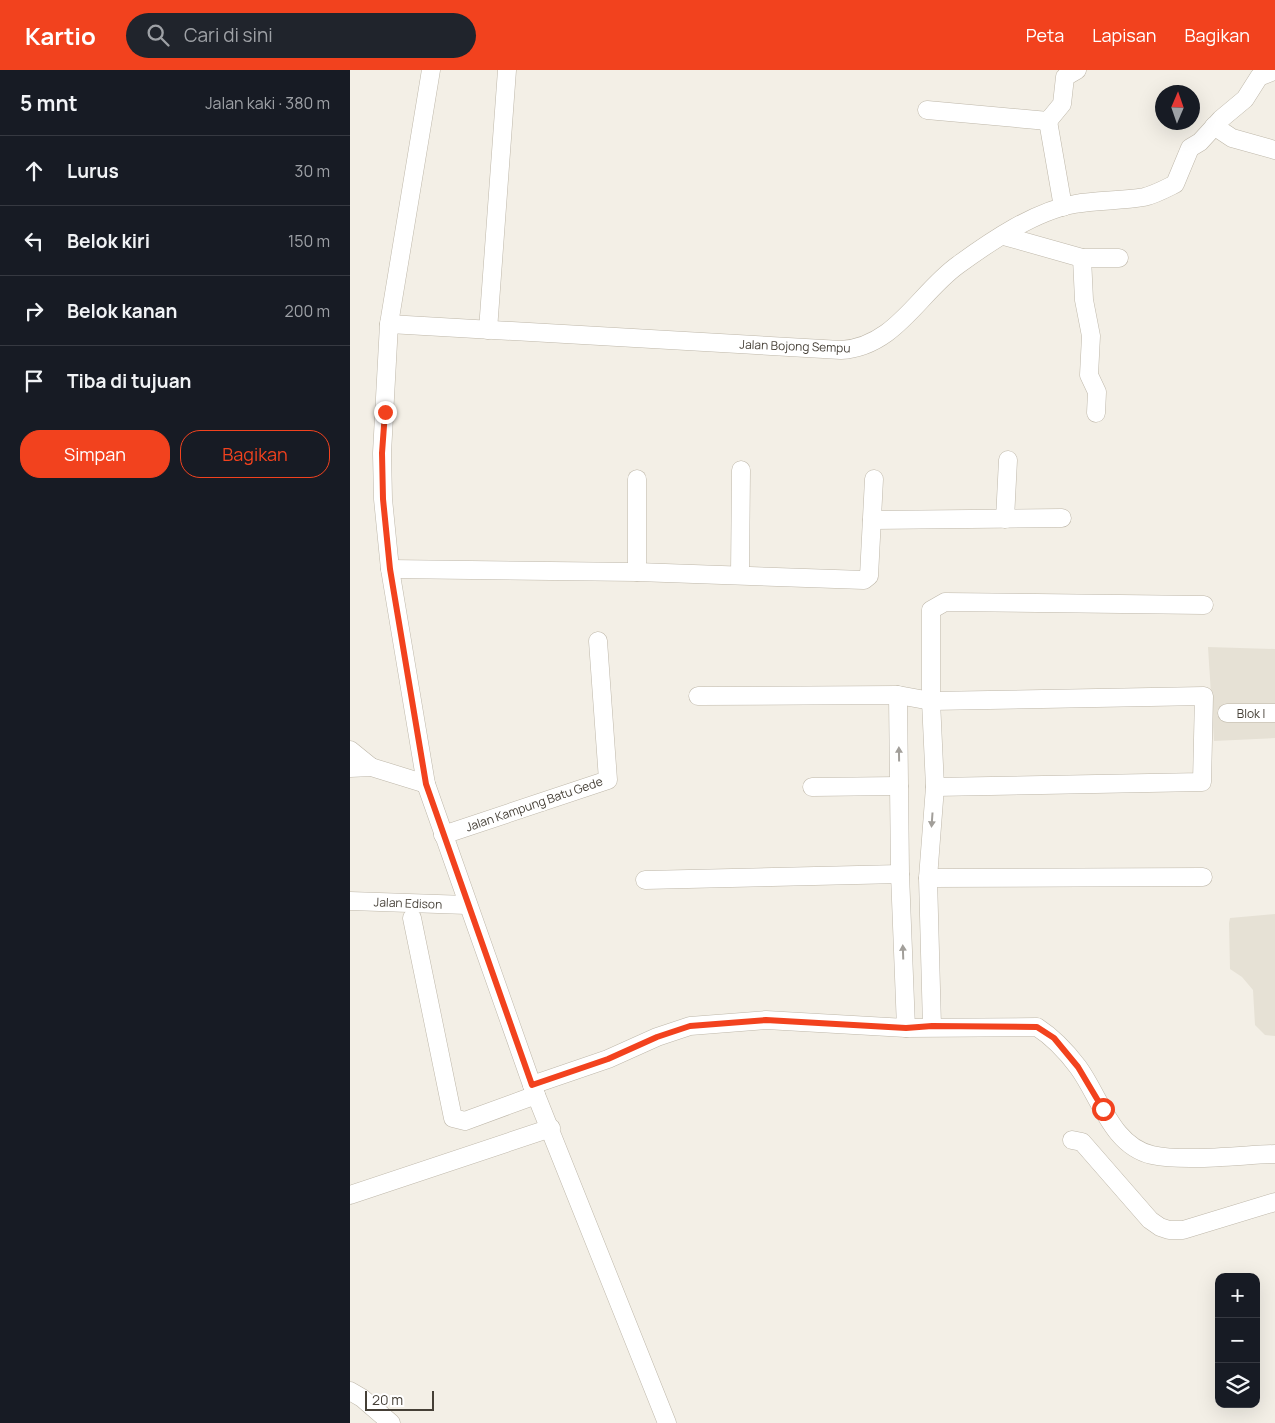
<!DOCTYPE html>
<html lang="id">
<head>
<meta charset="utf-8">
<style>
	:root { --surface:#171b24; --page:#20242c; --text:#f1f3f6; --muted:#9ea1a6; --line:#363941; --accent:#f2421e }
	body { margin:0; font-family:Manrope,sans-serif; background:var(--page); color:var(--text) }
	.controls { position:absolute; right:15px; bottom:15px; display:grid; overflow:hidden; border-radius:10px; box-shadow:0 5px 20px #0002 }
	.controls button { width:45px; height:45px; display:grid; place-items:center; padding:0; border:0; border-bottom:1px solid var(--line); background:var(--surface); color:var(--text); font:25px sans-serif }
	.compass { position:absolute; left:805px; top:15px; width:45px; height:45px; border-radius:50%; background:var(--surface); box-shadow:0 5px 20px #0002; rotate:2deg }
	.scale { position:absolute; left:15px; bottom:12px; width:69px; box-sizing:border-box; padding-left:5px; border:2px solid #453f36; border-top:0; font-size:14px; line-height:18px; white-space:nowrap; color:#453f36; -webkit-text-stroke:4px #fff; paint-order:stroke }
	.stop { position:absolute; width:15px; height:15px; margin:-11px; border:4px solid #f2421e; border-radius:50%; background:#fff }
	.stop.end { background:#f2421e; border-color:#fff; box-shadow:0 1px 5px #0008 }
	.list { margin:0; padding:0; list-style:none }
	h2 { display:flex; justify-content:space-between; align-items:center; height:65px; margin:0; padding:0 20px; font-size:21px }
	h2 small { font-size:16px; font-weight:400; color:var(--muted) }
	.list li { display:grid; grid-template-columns:32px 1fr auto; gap:15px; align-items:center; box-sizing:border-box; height:70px; padding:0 20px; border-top:1px solid var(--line) }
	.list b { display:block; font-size:19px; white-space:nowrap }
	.list em { font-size:16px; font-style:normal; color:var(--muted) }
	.actions { display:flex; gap:10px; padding:15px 20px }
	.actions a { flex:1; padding:11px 0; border:1px solid var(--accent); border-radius:20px; text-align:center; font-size:18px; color:var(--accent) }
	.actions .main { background:var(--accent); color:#fff }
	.icon { flex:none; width:28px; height:28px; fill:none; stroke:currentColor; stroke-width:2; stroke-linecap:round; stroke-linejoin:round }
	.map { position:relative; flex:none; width:925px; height:1353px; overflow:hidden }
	header { display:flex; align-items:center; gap:30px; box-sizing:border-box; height:70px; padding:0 25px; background:var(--accent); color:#fff }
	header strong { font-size:24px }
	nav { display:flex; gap:28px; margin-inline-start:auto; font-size:18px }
	.search { width:350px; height:45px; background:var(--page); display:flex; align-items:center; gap:12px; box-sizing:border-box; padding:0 18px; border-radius:28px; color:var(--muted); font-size:19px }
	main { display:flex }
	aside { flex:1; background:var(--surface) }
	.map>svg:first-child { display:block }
	.residential { fill:#e6e1d5 }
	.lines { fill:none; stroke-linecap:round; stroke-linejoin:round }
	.minor-casing { stroke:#beb7a9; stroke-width:19 }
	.minor { stroke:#fff; stroke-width:18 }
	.oneway { fill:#a29f9a }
	.route { stroke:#f2421e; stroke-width:6 }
	.labels { text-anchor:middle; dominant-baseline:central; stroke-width:4; stroke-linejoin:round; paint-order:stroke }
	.street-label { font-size:12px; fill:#453f36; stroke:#fff }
</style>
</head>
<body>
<header>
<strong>Kartio</strong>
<div class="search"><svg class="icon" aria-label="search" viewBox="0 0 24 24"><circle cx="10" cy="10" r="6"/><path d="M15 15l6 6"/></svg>Cari di sini</div>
<nav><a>Peta</a><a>Lapisan</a><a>Bagikan</a></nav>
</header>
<main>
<aside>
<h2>5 mnt<small>Jalan kaki · 380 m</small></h2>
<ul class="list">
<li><svg class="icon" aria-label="ahead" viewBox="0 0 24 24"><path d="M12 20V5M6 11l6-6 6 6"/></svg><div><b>Lurus</b></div><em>30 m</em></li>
<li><svg class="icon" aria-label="left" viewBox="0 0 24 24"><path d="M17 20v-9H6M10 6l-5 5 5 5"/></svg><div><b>Belok kiri</b></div><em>150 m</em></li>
<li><svg class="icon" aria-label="right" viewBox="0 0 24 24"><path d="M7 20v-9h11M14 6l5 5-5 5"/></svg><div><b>Belok kanan</b></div><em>200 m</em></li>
<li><svg class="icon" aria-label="arrive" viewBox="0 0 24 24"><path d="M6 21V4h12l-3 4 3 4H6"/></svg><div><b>Tiba di tujuan</b></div></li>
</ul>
<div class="actions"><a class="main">Simpan</a><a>Bagikan</a></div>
</aside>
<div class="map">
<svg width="925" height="1353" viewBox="0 0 925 1353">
	<rect width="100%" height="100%" fill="#f3efe6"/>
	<g class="residential">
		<polygon points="858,577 925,579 925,668 864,671"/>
		<polygon points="925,844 925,966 915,965 905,955 903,920 892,907 880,899 879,853 880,848"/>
	</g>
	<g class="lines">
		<g class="minor-casing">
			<g id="minor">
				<polyline points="81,0 39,254 32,383 33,429 40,499 76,714 182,1015 317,1353"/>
				<polyline points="577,40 698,51 712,34 715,7 727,0"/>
				<polyline points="698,51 713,137"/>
				<polyline points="864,56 882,68 925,80"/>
				<polyline points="654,166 732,188 769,188"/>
				<polyline points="732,188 734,230 741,266 739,305 747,322 746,343"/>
				<path d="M 39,254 L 491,280 C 545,277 569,223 608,195 C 641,171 685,141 725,134 C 748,130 771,131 794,127 C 804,125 815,119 825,114 L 840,78 L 850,72 L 871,49 L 895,29 L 909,7 L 924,1"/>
				<polyline points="138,260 157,0"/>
				<polyline points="655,449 658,390"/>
				<polyline points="522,450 712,448"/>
				<polyline points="40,499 287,502 514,510 519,506 524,409"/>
				<polyline points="287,502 287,409"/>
				<polyline points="390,505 391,400"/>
				<polyline points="548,625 550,804 556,958"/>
				<polyline points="348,626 548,625 581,631 854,626 852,712 585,717"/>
				<polyline points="877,643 925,643"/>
				<polyline points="0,680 21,697"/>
				<polyline points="0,698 21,697 76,714"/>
				<polyline points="462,717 549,716"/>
				<polyline points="93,765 258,710 248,571"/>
				<polyline points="578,808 853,807"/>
				<polyline points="295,810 550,804"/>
				<polyline points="0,831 117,835"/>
				<polyline points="62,848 103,1048 115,1051 186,1025"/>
				<polyline points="582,956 578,808 585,717 581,631 581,540 595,532 854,535"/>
				<path d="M 182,1015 L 258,989 L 307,967 L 340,956 L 416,950 L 556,958 L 687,957 C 704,968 716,981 728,997 C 750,1027 762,1076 802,1085 C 834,1092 891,1085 925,1084"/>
				<polyline points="722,1070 732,1072 800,1150 810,1157 819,1160 833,1160 925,1132"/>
				<polyline points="0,1125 201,1058"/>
				<polyline points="0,1321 12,1328 41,1353"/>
			</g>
		</g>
		<use href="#minor" class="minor"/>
	</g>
	<defs><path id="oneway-solid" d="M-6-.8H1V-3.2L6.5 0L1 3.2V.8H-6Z" transform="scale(1.25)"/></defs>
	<g class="oneway">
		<use href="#oneway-solid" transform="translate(549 684) rotate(-91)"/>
		<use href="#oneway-solid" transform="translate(582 750) rotate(94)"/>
		<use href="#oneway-solid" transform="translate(553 882) rotate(-92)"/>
	</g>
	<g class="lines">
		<polyline class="route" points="35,342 32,383 33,429 40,499 76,714 182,1015 258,989 307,967 340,956 416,950 556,958 582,956 687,957 704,968 728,997 753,1039"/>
	</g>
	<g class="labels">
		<g class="street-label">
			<text transform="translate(445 276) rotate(2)">Jalan Bojong Sempu</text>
			<text x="901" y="643">Blok I</text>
			<text transform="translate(184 734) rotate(-19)">Jalan Kampung Batu Gede</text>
			<text transform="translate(58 833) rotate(2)">Jalan Edison</text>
		</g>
	</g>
</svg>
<div class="controls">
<button>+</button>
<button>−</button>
<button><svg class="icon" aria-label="layers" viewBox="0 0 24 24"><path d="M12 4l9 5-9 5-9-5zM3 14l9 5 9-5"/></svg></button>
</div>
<svg class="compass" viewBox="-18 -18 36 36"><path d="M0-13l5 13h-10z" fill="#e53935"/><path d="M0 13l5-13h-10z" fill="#9ea1a6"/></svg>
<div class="scale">20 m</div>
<div class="stop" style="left:753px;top:1039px"></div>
<div class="stop end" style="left:35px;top:342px"></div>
</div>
</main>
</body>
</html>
